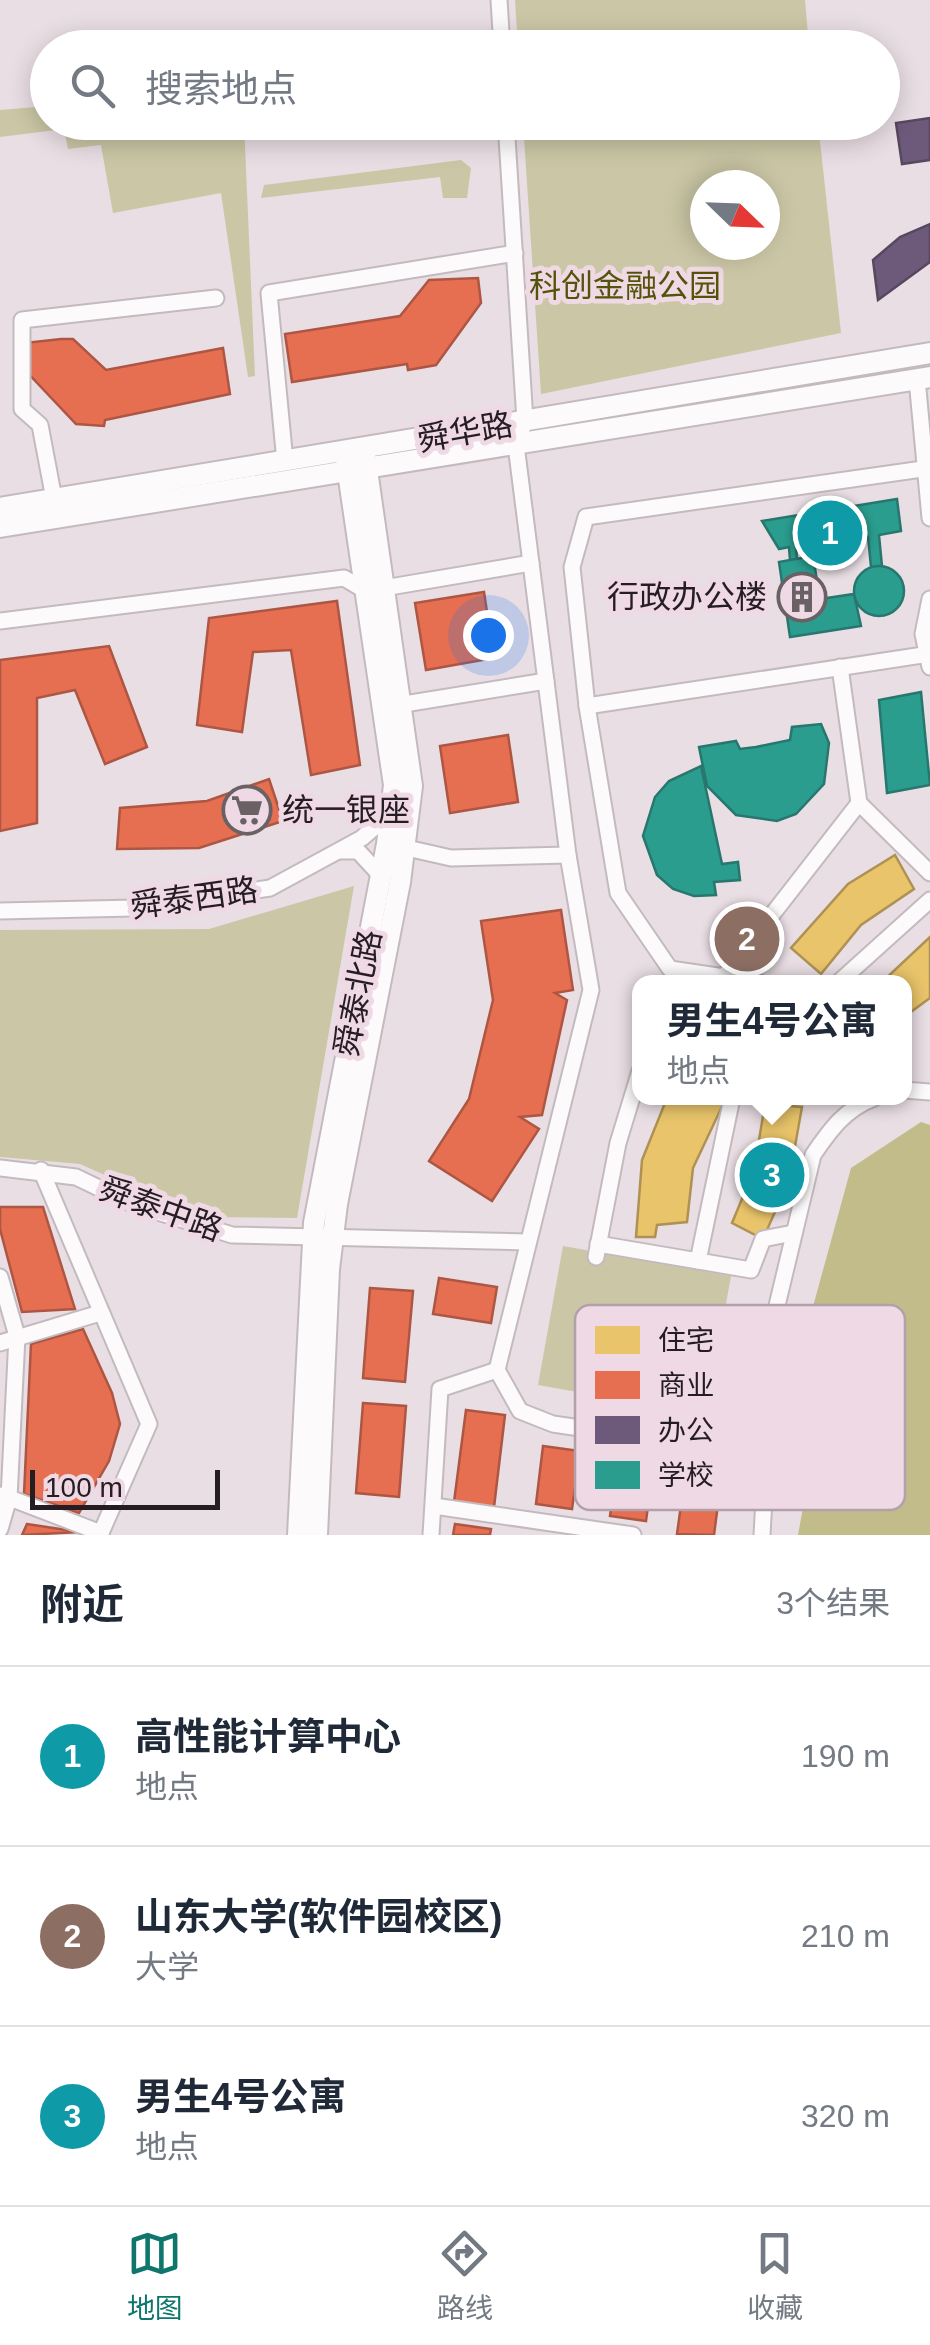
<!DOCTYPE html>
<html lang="zh">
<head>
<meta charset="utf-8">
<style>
	:root { --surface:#fff; --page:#f2f2f3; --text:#1f2937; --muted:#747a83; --line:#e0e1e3; --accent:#0f766e }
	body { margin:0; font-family:Arial,"Noto Sans SC",sans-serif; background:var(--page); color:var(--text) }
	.compass { position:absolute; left:690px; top:170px; width:90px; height:90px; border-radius:50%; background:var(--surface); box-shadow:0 5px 25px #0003; rotate:113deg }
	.scale { position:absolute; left:30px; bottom:25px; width:190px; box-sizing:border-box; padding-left:10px; border:5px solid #251d21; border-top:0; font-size:28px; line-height:35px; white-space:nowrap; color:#251d21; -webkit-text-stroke:8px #eed9e4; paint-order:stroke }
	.you { position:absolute; left:488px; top:635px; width:35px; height:35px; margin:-25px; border:8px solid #fff; border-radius:50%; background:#1a73e8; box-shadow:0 0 0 15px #1a73e833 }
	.badge { display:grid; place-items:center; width:65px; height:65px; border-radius:50%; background:var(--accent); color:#fff; font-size:32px; font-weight:700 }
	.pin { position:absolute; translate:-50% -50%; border:5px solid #fff; box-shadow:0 2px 10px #0006 }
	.popup { position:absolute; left:632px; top:975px; width:280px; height:130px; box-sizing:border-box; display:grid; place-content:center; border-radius:20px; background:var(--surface); filter:drop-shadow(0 2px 8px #0005); font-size:32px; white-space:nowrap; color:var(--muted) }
	.popup b { font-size:38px; color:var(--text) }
	.popup::after { content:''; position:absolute; left:50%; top:100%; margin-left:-20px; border:20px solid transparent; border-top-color:var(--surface) }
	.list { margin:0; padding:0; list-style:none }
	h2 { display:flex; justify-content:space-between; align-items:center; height:130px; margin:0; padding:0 40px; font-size:42px }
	h2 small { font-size:32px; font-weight:400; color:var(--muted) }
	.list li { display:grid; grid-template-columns:65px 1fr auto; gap:30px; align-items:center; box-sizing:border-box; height:180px; padding:0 40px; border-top:2px solid var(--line) }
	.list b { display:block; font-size:38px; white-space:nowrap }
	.list p { margin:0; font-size:32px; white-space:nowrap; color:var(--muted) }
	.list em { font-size:32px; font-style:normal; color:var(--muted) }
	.icon { flex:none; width:55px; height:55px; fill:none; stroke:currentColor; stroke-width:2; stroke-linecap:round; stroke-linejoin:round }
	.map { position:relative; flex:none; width:930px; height:1535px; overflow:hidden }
	.search { position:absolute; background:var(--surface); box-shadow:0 5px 25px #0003; left:30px; right:30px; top:30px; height:110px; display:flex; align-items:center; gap:25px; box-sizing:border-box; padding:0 35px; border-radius:55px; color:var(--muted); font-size:38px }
	.sheet { height:670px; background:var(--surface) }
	nav { display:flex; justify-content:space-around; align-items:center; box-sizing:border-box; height:140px; border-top:2px solid var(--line); background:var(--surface); font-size:28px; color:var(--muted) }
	nav a { display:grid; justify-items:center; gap:5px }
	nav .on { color:var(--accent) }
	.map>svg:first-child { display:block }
	.green { fill:#cbc7a6; fill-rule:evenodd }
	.forest { fill:#c2bc8b }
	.homes { fill:#e9c46a; stroke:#ae9254; stroke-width:2.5 }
	.shops { fill:#e76f51; stroke:#ad5643; stroke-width:2.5 }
	.offices { fill:#6d597a; stroke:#57475f; stroke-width:2.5 }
	.schools { fill:#2a9d8f; stroke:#28776e; stroke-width:2.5 }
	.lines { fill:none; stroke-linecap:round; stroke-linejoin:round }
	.minor-casing { stroke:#c3babf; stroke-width:19 }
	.major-casing { stroke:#c3babf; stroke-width:24 }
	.minor { stroke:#fcfafb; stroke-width:15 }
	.major { stroke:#fcfafb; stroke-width:20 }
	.labels { text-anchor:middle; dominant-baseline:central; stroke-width:10; stroke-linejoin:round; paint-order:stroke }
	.park-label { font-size:32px; fill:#54530a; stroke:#eed9e4 }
	.street-label { font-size:32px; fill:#251d21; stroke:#eed9e4 }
	.poi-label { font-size:32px; fill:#251d21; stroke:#eed9e4; text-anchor:end }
	.key { fill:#eed9e4; stroke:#b2a1aa; stroke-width:2.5 }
	.key-label { font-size:28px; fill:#251d21 }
</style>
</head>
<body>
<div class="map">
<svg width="930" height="1535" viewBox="0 0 930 1535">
	<rect width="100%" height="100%" fill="#e9dee4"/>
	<g class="green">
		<polygon points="515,0 805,0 809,47 518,47"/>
		<polygon points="47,106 48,122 244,123 255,376 248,377 221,193 113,213 101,145 68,149 64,129 0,137 0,110"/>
		<path d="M 523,123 L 818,123 L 841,333 L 541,394 ZM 765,185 L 765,245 L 705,245 L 705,185 Z"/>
		<polygon points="461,160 471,168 467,198 443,198 440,177 261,198 264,185"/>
		<polygon points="354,886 297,1218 198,1217 80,1164 0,1157 0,930 209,929"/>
		<polygon points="563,1246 731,1276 706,1415 538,1385"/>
	</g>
	<polygon class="forest" points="921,1122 930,1125 930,1535 798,1535 809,1475 783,1416 851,1168"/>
	<g class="homes">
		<polygon points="895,855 914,889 861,925 821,974 791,948 848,884"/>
		<polygon points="930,937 930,998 904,1017 904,982 882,982"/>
		<polygon points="667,1098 726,1098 693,1168 687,1222 657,1225 655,1237 636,1237 642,1160"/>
		<polygon points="765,1104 802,1107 789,1180 763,1239 732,1223 754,1170"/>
	</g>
	<g class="shops">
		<polygon points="478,278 481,303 436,365 408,370 407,364 292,382 285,334 400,316 429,280"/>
		<polygon points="61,339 73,339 106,370 223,348 230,394 105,420 104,426 76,424 24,369 24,343"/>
		<polygon points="484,592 494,658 426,670 415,603"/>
		<polygon points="337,601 360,765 311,775 291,650 253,652 242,732 197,725 209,618"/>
		<polygon points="109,646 147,747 105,764 75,690 37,698 37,823 0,831 0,660"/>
		<polygon points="508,735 518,802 450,813 440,746"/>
		<polygon points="269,779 283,821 199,848 117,849 120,808 207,801"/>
		<polygon points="697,779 712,870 708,885 676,873 658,842 662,808 672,793"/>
		<polygon points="561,910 573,990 555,993 567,1000 542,1115 520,1117 539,1129 492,1201 429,1161 469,1099 493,1000 481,921"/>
		<polygon points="0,1207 43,1207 75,1309 22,1312 0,1229"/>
		<polygon points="439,1278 497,1287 491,1323 433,1314"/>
		<polygon points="370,1288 413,1291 405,1382 363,1378"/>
		<polygon points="83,1329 112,1393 120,1424 109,1461 79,1513 24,1494 31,1344"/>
		<polygon points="363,1403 406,1406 399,1497 356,1493"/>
		<polygon points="466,1410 505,1415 494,1507 454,1502"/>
		<polygon points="543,1446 580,1451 572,1509 536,1504"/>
		<polygon points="618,1458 654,1463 646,1521 610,1516"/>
		<polygon points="685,1476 721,1481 714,1535 677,1534"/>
		<polygon points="27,1524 80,1532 22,1535"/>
		<polygon points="455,1524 491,1529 490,1535 453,1535"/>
	</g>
	<g class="offices">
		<polygon points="930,118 930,160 902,164 896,123"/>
		<polygon points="930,224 930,262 878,300 873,260 900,237"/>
	</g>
	<g class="schools">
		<polygon points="897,499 901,531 879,535 882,566 871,567 868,537 796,548 797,559 790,560 789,547 779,549 762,521"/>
		<polygon points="813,556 820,599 854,594 861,626 790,637 779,562"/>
		<circle cx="879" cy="591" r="25"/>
		<polygon points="921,692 930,785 887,793 879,700"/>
		<polygon points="821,724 829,743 824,784 796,814 777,821 736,815 707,786 699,747 736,741 740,749 756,747 790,740 792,727"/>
		<polygon points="701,766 722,864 738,862 740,880 714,882 716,895 694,896 673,889 657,875 643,836 655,797 669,781"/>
	</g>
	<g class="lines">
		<g class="minor-casing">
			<g id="minor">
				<polyline points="499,0 502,48"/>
				<polyline points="506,122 525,421 516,445 568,855 591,990 497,1370 520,1411 553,1424 742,1452 765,1481 762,1535"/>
				<polyline points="917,379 930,518"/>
				<polyline points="285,462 269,293 515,253"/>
				<polyline points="54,499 40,425 22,409 22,320 216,298"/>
				<polyline points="930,599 923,634 930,667"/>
				<polyline points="0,621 344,578 366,591 531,563"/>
				<polyline points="840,667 859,803 930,873"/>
				<polyline points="392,706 546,681"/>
				<polyline points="587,706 930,654"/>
				<polyline points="398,846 451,858 568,855"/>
				<polyline points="341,851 358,851 381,876"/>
				<polyline points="0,911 134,908 270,888 362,838 392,812"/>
				<polyline points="722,979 859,803"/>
				<polyline points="758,982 670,969 618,893 587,706 572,567 586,517 930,468"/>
				<polyline points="839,982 930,900"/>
				<polyline points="904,1090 930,1092"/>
				<polyline points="0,1168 76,1177 132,1204 232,1235 528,1242"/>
				<polyline points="41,1170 149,1424 100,1535"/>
				<polyline points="598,1244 751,1270 763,1239 793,1233"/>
				<polyline points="596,1257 618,1143 640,1071"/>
				<polyline points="698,1261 732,1098"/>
				<polyline points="0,1277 17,1336 9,1498 0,1529"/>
				<polyline points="0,1343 100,1313"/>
				<path d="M 742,1452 L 813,1155 C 830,1130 845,1109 874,1098"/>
				<polyline points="2,1495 101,1533"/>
				<polyline points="434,1506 633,1535"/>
				<polyline points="431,1535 440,1389 497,1370"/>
			</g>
		</g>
		<g class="major-casing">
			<g id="major">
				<polyline points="0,508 930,353"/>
				<polyline points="0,527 930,377"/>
				<polyline points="298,1535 314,1223 387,844 394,785 345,452"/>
				<polyline points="317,1535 329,1269 337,1204 400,882 412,786 364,449"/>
			</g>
		</g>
		<use href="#minor" class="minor"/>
		<use href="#major" class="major"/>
	</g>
	<defs>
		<g id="building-ring" transform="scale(2.5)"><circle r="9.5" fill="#eed9e4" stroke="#6a6165" stroke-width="1.5"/><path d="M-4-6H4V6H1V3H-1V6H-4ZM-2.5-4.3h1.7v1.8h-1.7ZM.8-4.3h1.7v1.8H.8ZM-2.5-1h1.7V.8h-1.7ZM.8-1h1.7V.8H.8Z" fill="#6a6165"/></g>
		<g id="supermarket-ring" transform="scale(2.5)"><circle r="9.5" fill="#eed9e4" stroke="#6a6165" stroke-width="1.5"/><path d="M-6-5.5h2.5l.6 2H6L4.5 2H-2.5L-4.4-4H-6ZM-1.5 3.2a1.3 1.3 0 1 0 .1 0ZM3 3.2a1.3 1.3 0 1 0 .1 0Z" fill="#6a6165"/></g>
	</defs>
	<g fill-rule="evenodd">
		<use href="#building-ring" x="802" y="597"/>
		<use href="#supermarket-ring" x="247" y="810"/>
	</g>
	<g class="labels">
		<g class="park-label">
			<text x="625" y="286">科创金融公园</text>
		</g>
		<g class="street-label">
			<text transform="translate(465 432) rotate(-10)">舜华路</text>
			<text transform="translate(194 898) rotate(-8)">舜泰西路</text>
			<text transform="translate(358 993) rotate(-79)">舜泰北路</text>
			<text transform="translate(161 1209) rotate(20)">舜泰中路</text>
		</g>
		<g class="poi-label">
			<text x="767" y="597">行政办公楼</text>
			<text x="282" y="810" text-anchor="start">统一银座</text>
		</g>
	</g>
	<rect x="575" y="1305" width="330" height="205" rx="15" class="key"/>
	<rect x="595" y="1326" width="45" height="28" fill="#e9c46a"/>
	<rect x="595" y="1371" width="45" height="28" fill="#e76f51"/>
	<rect x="595" y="1416" width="45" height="28" fill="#6d597a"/>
	<rect x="595" y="1461" width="45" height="28" fill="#2a9d8f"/>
	<g class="key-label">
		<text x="658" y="1350">住宅</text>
		<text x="658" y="1395">商业</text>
		<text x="658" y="1440">办公</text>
		<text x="658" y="1485">学校</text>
	</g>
</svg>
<svg class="compass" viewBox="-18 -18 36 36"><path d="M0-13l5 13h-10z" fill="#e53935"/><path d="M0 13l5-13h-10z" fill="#747a83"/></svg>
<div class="scale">100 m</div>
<div class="you"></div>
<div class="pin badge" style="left:830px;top:533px;background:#0f9aa8">1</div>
<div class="pin badge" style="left:747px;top:939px;background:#8d6e63">2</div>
<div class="pin badge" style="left:772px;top:1175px;background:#0f9aa8">3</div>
<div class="popup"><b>男生4号公寓</b>地点</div>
<div class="search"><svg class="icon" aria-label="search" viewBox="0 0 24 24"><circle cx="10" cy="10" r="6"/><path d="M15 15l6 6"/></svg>搜索地点</div>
</div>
<section class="sheet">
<h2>附近<small>3个结果</small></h2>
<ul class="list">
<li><span class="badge" style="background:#0f9aa8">1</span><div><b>高性能计算中心</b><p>地点</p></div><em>190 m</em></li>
<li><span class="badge" style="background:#8d6e63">2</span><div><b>山东大学(软件园校区)</b><p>大学</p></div><em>210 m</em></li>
<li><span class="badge" style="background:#0f9aa8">3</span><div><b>男生4号公寓</b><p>地点</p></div><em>320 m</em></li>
</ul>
</section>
<nav>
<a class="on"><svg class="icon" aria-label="map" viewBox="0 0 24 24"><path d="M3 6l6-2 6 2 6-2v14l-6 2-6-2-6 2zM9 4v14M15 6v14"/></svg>地图</a>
<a><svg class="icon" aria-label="directions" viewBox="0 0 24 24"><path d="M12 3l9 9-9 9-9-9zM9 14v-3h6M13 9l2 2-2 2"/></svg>路线</a>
<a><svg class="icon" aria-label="saved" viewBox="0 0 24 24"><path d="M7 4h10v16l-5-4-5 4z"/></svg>收藏</a>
</nav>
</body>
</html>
